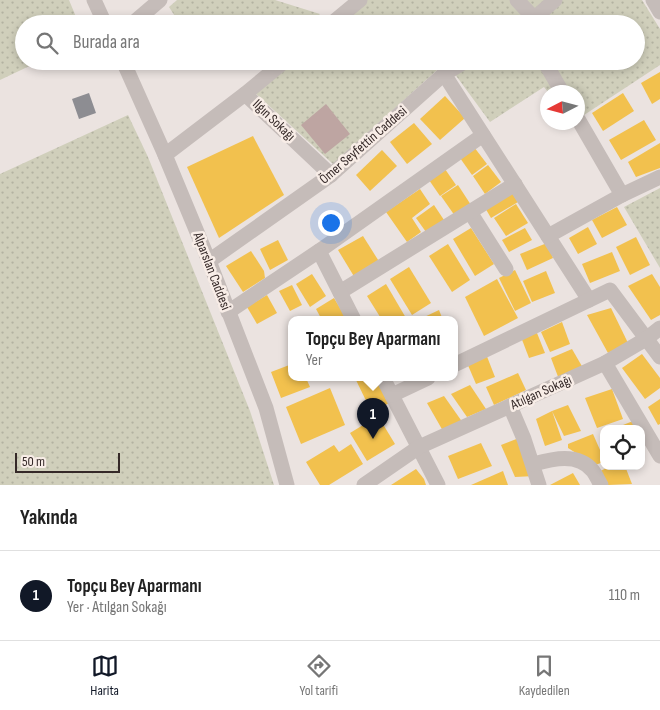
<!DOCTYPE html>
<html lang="tr">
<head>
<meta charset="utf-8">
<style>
	:root { --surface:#fff; --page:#f6f6f6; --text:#222; --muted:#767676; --line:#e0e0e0; --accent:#111827 }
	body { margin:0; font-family:"Sofia Sans Condensed",sans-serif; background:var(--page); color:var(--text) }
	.controls { position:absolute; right:15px; bottom:15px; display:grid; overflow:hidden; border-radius:10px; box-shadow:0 2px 8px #0003 }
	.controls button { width:45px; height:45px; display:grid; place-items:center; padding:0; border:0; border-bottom:1px solid var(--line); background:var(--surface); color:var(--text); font:25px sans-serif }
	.compass { position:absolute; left:540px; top:85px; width:45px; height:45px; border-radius:50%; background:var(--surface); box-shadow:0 2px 8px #0003; rotate:264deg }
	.scale { position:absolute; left:15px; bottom:12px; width:105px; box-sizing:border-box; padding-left:5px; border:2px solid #352928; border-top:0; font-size:14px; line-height:18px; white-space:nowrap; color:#352928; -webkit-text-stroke:4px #f8ede7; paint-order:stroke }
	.you { position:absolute; left:330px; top:222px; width:18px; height:18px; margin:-12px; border:4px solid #fff; border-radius:50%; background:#1a73e8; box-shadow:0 0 0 8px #1a73e833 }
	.badge { display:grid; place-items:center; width:32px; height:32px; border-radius:50%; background:var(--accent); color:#fff; font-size:16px; font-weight:700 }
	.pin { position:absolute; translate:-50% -41px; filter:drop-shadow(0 1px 2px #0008) }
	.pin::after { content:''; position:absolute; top:26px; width:18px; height:15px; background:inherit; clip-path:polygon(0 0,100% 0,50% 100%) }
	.popup { position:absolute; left:288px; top:316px; width:170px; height:65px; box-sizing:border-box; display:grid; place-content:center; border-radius:10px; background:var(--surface); filter:drop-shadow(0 1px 4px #0005); font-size:16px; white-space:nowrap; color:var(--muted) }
	.popup b { font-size:19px; color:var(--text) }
	.popup::after { content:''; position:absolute; left:50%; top:100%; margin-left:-10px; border:10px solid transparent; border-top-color:var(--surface) }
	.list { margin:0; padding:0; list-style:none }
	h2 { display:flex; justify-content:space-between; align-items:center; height:65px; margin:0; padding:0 20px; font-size:21px }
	h2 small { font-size:16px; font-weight:400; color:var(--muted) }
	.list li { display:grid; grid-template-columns:32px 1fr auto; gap:15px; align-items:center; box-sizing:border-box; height:90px; padding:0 20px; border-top:1px solid var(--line) }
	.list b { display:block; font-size:19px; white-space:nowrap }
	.list p { margin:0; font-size:16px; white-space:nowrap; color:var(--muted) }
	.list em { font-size:16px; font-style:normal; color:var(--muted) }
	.icon { flex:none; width:28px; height:28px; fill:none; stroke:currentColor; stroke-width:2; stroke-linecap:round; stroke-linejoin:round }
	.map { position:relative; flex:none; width:660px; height:485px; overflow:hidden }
	.search { position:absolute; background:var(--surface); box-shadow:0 2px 8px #0003; left:15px; right:15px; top:15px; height:55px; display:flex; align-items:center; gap:12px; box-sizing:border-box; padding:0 18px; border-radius:28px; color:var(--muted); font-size:19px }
	.sheet { height:155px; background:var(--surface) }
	nav { display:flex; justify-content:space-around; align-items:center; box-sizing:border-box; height:70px; border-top:1px solid var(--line); background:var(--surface); font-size:14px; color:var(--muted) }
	nav a { display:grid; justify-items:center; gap:2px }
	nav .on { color:var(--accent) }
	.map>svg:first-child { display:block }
	.grass { fill:url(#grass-dots) }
	.homes { fill:#f2c14e }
	.industry { fill:#8d8d92 }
	.building { fill:#bea5a2 }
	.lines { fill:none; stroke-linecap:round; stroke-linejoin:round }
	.minor { stroke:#c5bcb9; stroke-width:15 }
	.labels { text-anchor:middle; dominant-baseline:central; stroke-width:5; stroke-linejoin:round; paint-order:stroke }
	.street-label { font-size:14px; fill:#352928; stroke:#f8ede7 }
</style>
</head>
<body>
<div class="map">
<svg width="660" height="485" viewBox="0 0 660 485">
	<defs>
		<pattern id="grass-dots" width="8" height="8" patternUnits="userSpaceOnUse" patternTransform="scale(1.25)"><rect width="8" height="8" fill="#d0cfbb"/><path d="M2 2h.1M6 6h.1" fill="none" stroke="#b3b2a1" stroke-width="1.8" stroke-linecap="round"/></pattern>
	</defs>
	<rect width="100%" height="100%" fill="#ebe3e0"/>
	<g class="grass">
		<polygon points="0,0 69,0 79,24 24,24 24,61 40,61 0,80"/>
		<polygon points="177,0 275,0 320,14 310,24 180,24 169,7"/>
		<polygon points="364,0 642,0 660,29 660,65 578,119 578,92 548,92 544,87 490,122 446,62 333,164 255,93 292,61 636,61 636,24 336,24"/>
		<polygon points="128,115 148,157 250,411 274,485 0,485 0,174"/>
		<polygon points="660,188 660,268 624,207"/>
	</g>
	<g class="homes">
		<polygon points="660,72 660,99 652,104 641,83"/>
		<polygon points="623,93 634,111 603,131 592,113"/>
		<polygon points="445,96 465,118 440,140 420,119"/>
		<polygon points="644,120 656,140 621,160 609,140"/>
		<polygon points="414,123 432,144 407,164 390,142"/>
		<polygon points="253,136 284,195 219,238 187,167"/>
		<polygon points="660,143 660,168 636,177 628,162"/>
		<polygon points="474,147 487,164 472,175 460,158"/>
		<polygon points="382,150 397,166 370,191 356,175"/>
		<polygon points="488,165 501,182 485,194 473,176"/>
		<polygon points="445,169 456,185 440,196 429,180"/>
		<polygon points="458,185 471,205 455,216 441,196"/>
		<polygon points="420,189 430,204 412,218 421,232 407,242 386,212"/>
		<polygon points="511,190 518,202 491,218 484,206"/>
		<polygon points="516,204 528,223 506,236 494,218"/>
		<polygon points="434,205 444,220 426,232 416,218"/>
		<polygon points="617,207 627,225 602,238 592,220"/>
		<polygon points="588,227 597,244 578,254 569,238"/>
		<polygon points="471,228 494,264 475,276 453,239"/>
		<polygon points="525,228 532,240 509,252 502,240"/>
		<polygon points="363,236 380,263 355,278 338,250"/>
		<polygon points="636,237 650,265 630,275 616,247"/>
		<polygon points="278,240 288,260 270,270 260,249"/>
		<polygon points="547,243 553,258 527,270 520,254"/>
		<polygon points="448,244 470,280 452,292 429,256"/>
		<polygon points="251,251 264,271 265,278 243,292 226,266"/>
		<polygon points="612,252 620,271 590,283 582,264"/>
		<polygon points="409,267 431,303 412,315 390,279"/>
		<polygon points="515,270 531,303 515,311 499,278"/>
		<polygon points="546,271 555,293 532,302 523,281"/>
		<polygon points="312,274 326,296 310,307 296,284"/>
		<polygon points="652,274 660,287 660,315 651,320 628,286"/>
		<polygon points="497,279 518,318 484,336 465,297"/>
		<polygon points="386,284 406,318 402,320 382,320 367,296"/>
		<polygon points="292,285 302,305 290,311 279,291"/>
		<polygon points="267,295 277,313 257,324 247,307"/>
		<polygon points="334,298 346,318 342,320 322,320 316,309"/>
		<polygon points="611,308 628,343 608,353 587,315"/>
		<polygon points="439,310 443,320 418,320"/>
		<polygon points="562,322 570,344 550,352 541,332"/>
		<polygon points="537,333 545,353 529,358 521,337"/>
		<polygon points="572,349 583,368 560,382 551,358"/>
		<polygon points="486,354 495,377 476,384 467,363"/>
		<polygon points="642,354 660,378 660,388 645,399 622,368"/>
		<polygon points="292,364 292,378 306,378 310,387 281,398 271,372"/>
		<polygon points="518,373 526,390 494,405 486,387"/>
		<polygon points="355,378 379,378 390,403 371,411"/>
		<polygon points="470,385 486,409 467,417 451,394"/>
		<polygon points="330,388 345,425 301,444 286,407"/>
		<polygon points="612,389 623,419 597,428 585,398"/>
		<polygon points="444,396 463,423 443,431 427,403"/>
		<polygon points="660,399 660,424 658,425 648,407"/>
		<polygon points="568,405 581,431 564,436 552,411 562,440 545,446 536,419 552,411"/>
		<polygon points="378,416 395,444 367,461 350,433"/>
		<polygon points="633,421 638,429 613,429"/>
		<polygon points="593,434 604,459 604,462 595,465 568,448 568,444"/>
		<polygon points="519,438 535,476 515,477 501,445"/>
		<polygon points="481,443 492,466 458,479 448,456"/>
		<polygon points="351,444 363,464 329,485 320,485 306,462 334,445 339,452"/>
		<polygon points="611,466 625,466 632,484 608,485 598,472"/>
		<polygon points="416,469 424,479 426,485 391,485"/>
		<polygon points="503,471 508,485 471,485"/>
		<polygon points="573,473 580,485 550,485"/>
	</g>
	<polygon class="industry" points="89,93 96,113 79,119 72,99"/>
	<polygon class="building" points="326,104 350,134 325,154 301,125"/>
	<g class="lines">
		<g class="minor">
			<polyline points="94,0 105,24"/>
			<polyline points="517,0 534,18"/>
			<polyline points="653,0 660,12"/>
			<polyline points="132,24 160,0"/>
			<polyline points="331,24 360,0"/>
			<polyline points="528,24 555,0"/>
			<polyline points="123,61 165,155 209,261 266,408 287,485"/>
			<polyline points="544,61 562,92"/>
			<polyline points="444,74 589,300"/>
			<polyline points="245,94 285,61"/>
			<polyline points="578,119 622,195"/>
			<polyline points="165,155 245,94 331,175"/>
			<polyline points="470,212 506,269"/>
			<polyline points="548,236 622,195 660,177"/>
			<polyline points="319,251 483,135"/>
			<polyline points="209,261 331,175 444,74 466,61"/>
			<polyline points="340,292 515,184"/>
			<polyline points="228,312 319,251 354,320"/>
			<polyline points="605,363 660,456"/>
			<polyline points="454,365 610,290 660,357"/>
			<polyline points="383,378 438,485"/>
			<polyline points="392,395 428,378"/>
			<polyline points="510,406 524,439 539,485"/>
			<path d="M 533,464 C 552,459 578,452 593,471 C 596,475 598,480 601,485"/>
			<polyline points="364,485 419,447 605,363 646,339 660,328"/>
		</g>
	</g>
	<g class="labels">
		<g class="street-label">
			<text transform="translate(274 120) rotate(44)">Ilgın Sokağı</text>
			<text transform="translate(363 145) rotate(-41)">Ömer Seyfettin Caddesi</text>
			<text transform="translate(212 271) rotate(69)">Alparslan Caddesi</text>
			<text transform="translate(541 392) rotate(-24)">Atılgan Sokağı</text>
		</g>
	</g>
</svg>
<div class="controls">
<button><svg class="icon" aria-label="locate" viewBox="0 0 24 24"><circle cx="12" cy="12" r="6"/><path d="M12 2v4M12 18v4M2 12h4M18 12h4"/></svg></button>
</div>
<svg class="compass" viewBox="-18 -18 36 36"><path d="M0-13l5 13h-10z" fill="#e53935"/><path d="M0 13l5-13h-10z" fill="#767676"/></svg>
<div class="scale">50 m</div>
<div class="you"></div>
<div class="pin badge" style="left:373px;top:439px">1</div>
<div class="popup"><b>Topçu Bey Aparmanı</b>Yer</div>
<div class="search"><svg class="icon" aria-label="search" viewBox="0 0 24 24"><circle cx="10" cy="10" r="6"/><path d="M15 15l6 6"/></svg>Burada ara</div>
</div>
<section class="sheet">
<h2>Yakında<small></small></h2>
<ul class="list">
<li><span class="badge">1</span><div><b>Topçu Bey Aparmanı</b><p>Yer · Atılgan Sokağı</p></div><em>110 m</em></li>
</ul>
</section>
<nav>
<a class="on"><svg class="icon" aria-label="map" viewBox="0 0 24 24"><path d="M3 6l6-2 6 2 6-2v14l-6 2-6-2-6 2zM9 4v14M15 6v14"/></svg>Harita</a>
<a><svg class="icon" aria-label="directions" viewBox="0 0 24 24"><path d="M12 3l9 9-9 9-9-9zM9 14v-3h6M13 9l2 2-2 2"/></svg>Yol tarifi</a>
<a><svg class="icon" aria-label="saved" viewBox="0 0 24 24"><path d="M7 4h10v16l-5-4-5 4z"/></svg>Kaydedilen</a>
</nav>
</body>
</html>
